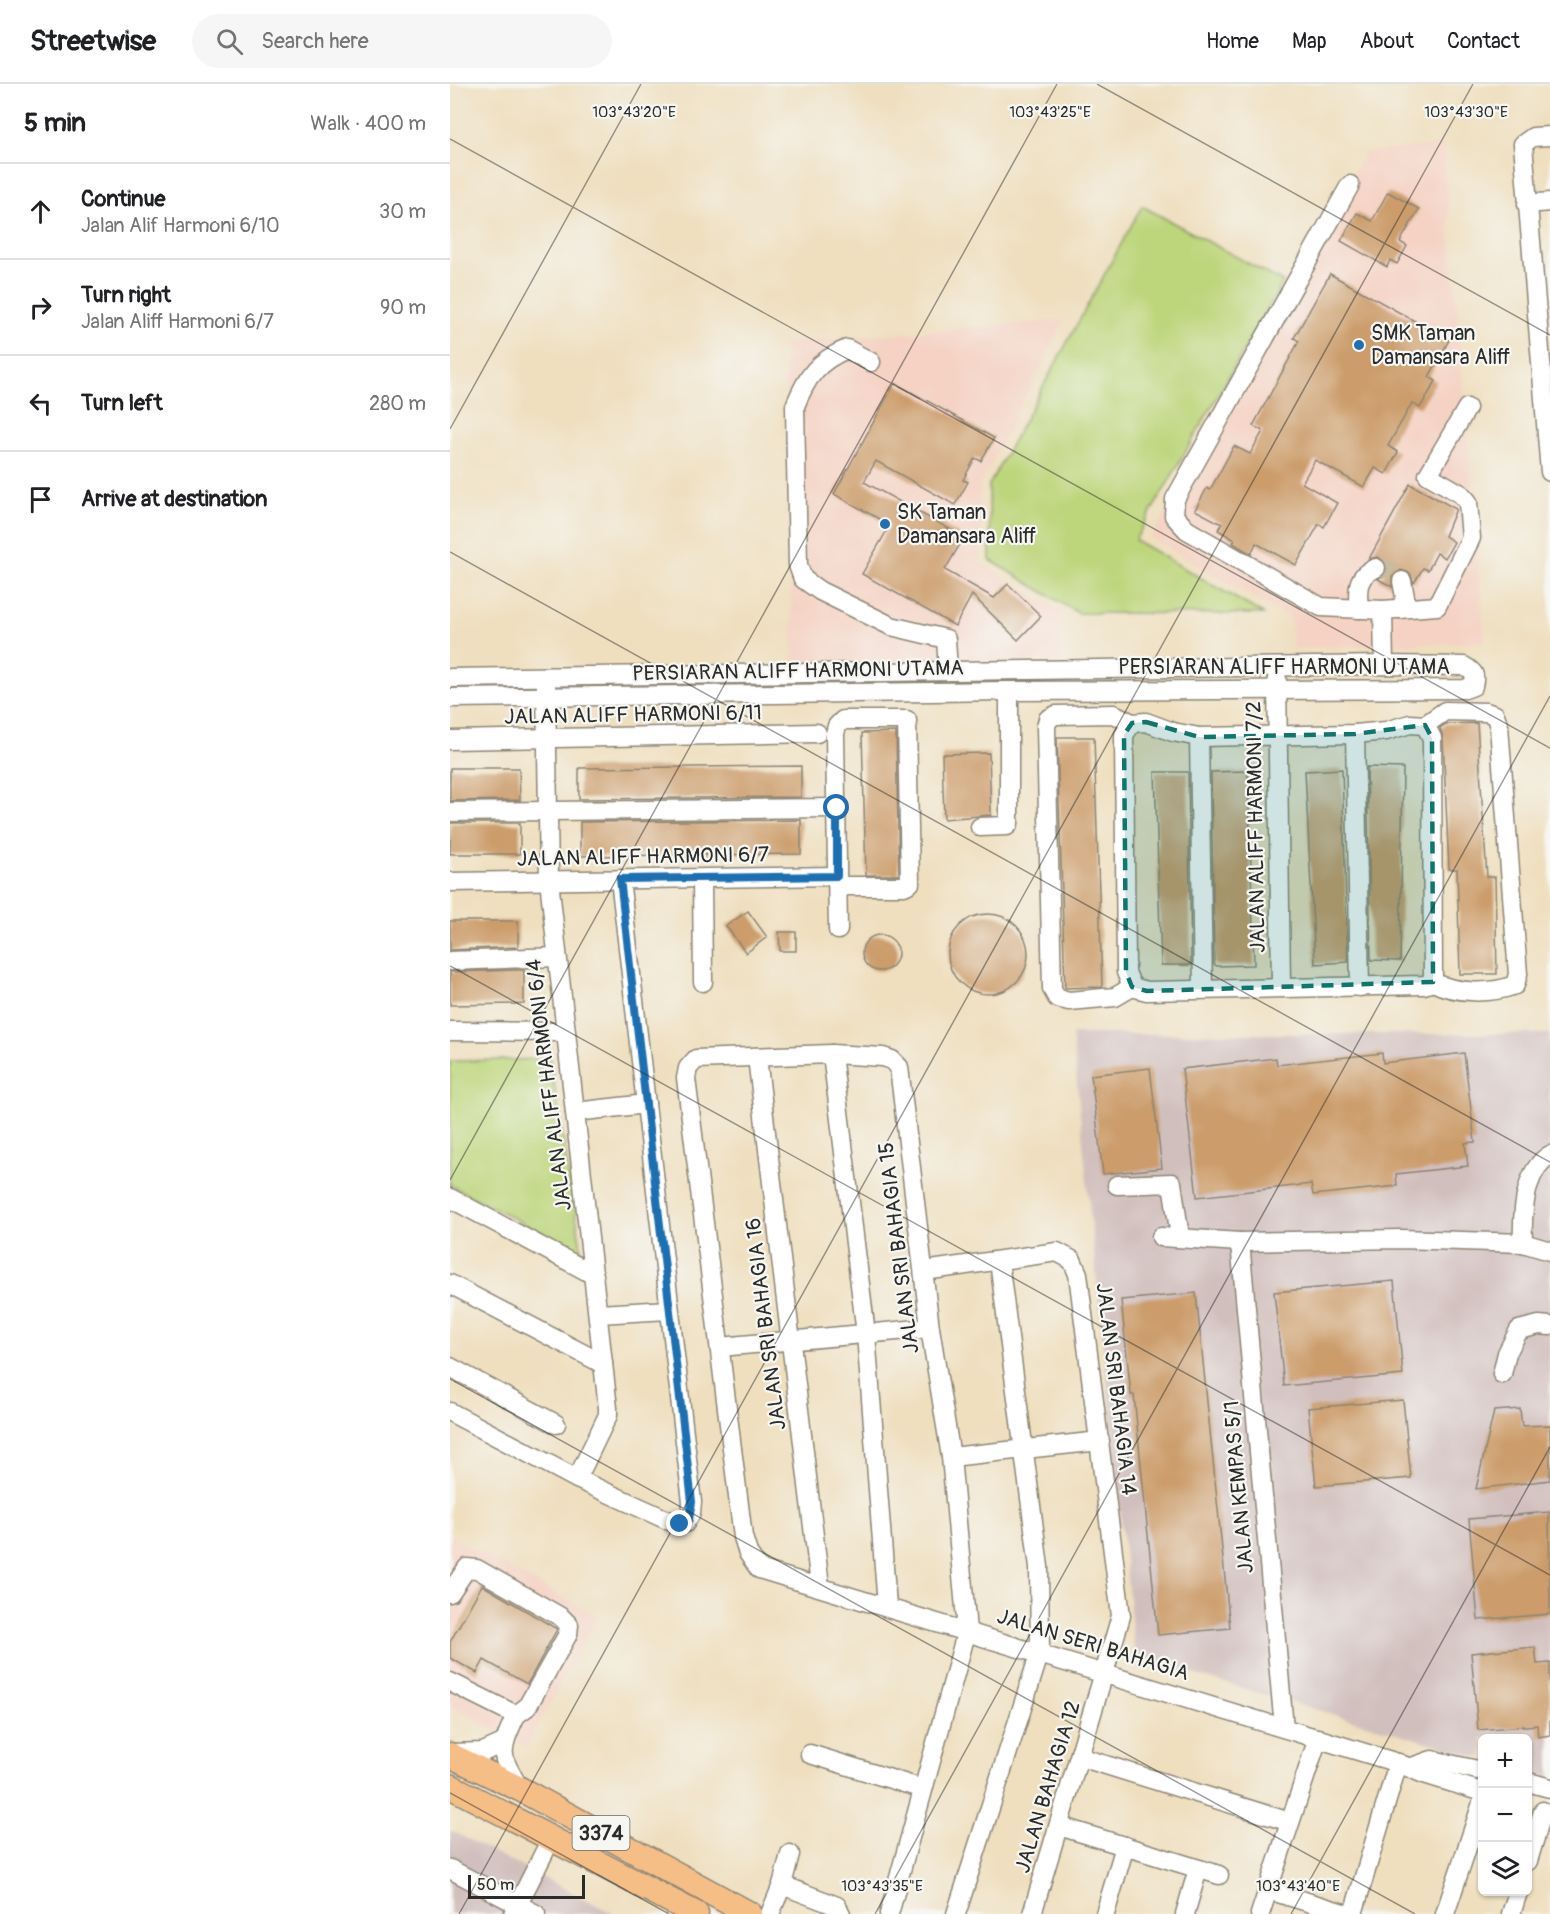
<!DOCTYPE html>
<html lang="en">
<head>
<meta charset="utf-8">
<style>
	:root { --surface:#fff; --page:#f6f6f6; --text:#202124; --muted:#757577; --line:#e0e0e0 }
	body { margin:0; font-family:Pangolin,sans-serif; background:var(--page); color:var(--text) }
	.controls { position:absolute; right:18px; bottom:18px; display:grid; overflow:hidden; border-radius:9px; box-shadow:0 2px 4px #0004 }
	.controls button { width:54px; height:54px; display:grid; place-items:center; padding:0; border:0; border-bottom:2px solid var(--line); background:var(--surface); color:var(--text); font:30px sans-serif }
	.scale { position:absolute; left:18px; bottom:15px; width:117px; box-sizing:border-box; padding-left:6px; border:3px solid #2b2b2b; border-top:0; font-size:16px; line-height:21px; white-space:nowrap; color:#2b2b2b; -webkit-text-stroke:4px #f6f6f2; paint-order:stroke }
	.stop { position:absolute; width:18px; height:18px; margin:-14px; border:4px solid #1f6fb2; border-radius:50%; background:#fff }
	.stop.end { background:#1f6fb2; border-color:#fff; box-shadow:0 2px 6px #0008 }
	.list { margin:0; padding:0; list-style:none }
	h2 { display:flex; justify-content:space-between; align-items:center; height:78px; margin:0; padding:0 24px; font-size:26px }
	h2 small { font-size:20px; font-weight:400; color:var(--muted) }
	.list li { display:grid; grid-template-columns:39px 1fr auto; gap:18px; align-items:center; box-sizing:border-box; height:96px; padding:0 24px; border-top:2px solid var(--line) }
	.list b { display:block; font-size:22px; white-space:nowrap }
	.list p { margin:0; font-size:20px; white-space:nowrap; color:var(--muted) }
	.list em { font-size:20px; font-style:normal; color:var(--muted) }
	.icon { flex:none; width:33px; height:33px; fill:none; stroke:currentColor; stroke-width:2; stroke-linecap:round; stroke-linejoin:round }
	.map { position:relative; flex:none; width:1100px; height:1830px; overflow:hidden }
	header { display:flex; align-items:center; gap:36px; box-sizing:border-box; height:84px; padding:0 30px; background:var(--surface); border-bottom:2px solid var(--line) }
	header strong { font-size:28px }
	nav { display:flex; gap:33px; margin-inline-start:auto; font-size:21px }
	.search { width:420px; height:54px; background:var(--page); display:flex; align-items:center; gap:15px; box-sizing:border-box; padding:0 21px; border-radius:33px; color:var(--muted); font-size:22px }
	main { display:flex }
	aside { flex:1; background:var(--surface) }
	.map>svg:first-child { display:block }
	.built { fill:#f5d2c3 }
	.industrial { fill:#d1bfbd }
	.green { fill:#bdd67b; stroke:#748053; stroke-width:1.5 }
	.building { fill:#cc9c6b }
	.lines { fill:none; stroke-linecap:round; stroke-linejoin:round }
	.minor-tunnel { stroke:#c8bba1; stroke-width:18; stroke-dasharray:18 9; stroke-linecap:butt }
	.minor-casing { stroke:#8d8575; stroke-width:21 }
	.major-casing { stroke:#8d8575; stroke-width:27 }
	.minor { stroke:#fff; stroke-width:18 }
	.major { stroke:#f6be87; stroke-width:24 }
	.route { stroke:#1f6fb2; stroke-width:8 }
	.marked { fill:#0f766e; fill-opacity:0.2; stroke:#0f766e; stroke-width:4.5; stroke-dasharray:12 8; stroke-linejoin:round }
	.ticks { fill:none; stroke:#2b2b2b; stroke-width:1.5; stroke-opacity:0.45 }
	.poi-dot { fill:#1f6fb2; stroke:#f6f6f2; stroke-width:2 }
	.labels { text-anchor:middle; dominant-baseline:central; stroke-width:4.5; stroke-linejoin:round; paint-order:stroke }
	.shield { fill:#f6f6f2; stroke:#686867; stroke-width:1.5 }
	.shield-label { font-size:20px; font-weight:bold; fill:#2b2b2b }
	.poi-label { font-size:21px; fill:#2b2b2b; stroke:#f6f6f2; text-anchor:start }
	.street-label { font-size:21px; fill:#2b2b2b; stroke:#f6f6f2 }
	.ticks-label { font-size:15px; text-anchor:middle; fill:#2b2b2b; stroke:#f6f6f2; stroke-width:4.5; stroke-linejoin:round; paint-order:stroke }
</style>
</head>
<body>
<header>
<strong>Streetwise</strong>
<div class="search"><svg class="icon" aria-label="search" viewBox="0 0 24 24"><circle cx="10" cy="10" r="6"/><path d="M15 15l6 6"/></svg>Search here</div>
<nav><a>Home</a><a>Map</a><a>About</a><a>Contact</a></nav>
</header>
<main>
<aside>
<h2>5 min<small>Walk · 400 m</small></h2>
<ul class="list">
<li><svg class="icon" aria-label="ahead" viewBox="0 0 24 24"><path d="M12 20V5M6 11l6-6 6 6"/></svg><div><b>Continue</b><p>Jalan Alif Harmoni 6/10</p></div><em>30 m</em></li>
<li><svg class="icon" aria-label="right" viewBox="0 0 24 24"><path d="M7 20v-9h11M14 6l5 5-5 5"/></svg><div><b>Turn right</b><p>Jalan Aliff Harmoni 6/7</p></div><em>90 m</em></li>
<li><svg class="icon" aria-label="left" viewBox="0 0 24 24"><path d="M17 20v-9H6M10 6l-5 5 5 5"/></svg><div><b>Turn left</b></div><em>280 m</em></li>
<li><svg class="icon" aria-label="arrive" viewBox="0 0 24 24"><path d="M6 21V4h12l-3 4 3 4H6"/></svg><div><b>Arrive at destination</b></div></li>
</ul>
</aside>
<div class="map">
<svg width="1100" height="1830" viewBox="0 0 1100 1830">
	<rect width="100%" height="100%" fill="#f6f6f2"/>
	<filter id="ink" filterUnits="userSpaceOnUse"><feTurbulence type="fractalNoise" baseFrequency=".0167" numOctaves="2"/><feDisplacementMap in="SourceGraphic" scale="12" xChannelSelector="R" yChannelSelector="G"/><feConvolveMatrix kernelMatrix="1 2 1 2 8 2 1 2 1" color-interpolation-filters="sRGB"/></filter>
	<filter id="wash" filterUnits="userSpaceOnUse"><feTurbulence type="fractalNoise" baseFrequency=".008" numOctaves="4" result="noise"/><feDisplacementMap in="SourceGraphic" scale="24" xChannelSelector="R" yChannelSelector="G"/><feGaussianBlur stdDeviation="1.35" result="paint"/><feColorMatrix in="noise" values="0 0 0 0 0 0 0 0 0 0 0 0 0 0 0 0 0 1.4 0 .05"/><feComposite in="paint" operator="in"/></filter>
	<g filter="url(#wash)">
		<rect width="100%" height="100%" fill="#efdfbf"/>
		<g class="built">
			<polygon points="993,60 1035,558 843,564 840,534 701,454 915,69"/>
			<polygon points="614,236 530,401 529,478 611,527 612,577 343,579 334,259"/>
			<polygon points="0,1452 148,1532 76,1663 0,1622"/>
		</g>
		<g class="industrial">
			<polygon points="622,950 1100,950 1100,1693 1078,1687 1078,1654 1032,1654 1032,1674 685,1573"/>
			<polygon points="0,1746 164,1830 0,1830"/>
		</g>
		<g class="green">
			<polygon points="692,122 833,198 685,456 813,530 628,529 540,476 539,401"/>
			<polygon points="100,975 132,1170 0,1101 0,977"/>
		</g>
		<g id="blocks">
			<g class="building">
				<polygon points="938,108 969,125 950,158 957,162 947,180 940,176 937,183 891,157 907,129 922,137"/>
				<polygon points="880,190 999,256 979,293 986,297 970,324 962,319 938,362 948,368 936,390 925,384 914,403 865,376 852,399 887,419 874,443 869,440 846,481 806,459 801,470 783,459 785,456 768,446 772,440 745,426 757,404 760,406 784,362 800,370 813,347 803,342 849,257 844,254"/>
				<polygon points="445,299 544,354 531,377 525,374 513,396 518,398 505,421 426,377 414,398 514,453 495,486 544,514 558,500 591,532 568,556 522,511 505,542 412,490 440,441 384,410"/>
				<polygon points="960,400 1006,425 995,452 1004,458 995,474 987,469 978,486 973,484 964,499 960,489 951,486 942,493 942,503 928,495 935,490 936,479 928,473 919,475"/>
				<polygon points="1027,639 1037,793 1045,793 1047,890 1010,890 1007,785 999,785 993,654 990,644 996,640"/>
				<polygon points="446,648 449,791 416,791 412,649"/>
				<polygon points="607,653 644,653 652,903 615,904"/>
				<polygon points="539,669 541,731 494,735 492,670"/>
				<polygon points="351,682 351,713 129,715 129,684"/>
				<polygon points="917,683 953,684 950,877 921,876"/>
				<polygon points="0,684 69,684 70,716 0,717"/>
				<polygon points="892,685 898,878 865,880 855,687"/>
				<polygon points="798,687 804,881 767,882 764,880 761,688"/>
				<polygon points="705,688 738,688 741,881 711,881"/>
				<polygon points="351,736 351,770 130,772 130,738"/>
				<rect x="0" y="739" width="70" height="31"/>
				<polygon points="298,827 317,853 296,869 276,842"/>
				<circle cx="538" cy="870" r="40"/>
				<polygon points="0,837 68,837 68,863 0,866"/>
				<polygon points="329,848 346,848 346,867 330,867"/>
				<circle cx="430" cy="869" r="18"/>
				<polygon points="68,886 74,886 74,920 0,921 0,888"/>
				<polygon points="932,969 933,979 1014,969 1025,1058 1015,1059 1018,1082 946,1090 947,1102 863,1111 861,1100 747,1113 732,985 826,974 827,981"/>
				<polygon points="700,984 712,1084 653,1090 641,991"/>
				<polygon points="944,1197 953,1291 834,1302 824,1208"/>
				<polygon points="746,1209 780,1544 708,1551 684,1311 681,1311 671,1216"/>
				<polygon points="953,1316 961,1394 866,1402 858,1324"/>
				<polygon points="1070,1325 1072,1342 1100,1341 1100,1396 1026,1405 1044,1327"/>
				<polygon points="1099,1428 1100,1530 1028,1536 1019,1435"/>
				<polygon points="32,1501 107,1545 77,1600 34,1576 27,1589 0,1574 0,1558"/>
				<polygon points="1085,1563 1087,1580 1100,1579 1100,1651 1088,1653 1087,1641 1028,1646 1021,1569"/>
			</g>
		</g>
	</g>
	<g filter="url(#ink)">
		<use href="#blocks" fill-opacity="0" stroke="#8d8575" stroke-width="1.5"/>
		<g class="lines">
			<polyline class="minor-tunnel" points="926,484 941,486 952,497"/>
			<g class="minor-casing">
				<g id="minor">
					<polyline points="1100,52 1083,53 1073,60 1100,388"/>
					<polyline points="900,101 725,415 724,432 737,446 871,523 933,526 987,522 1021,454 1018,418 1011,410 978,391 1017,324"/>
					<polyline points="1077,120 1100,118"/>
					<path d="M 421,278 L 397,265 C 368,277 357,292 345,322 L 348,481 L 353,495 L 370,507 L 441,542 L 496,555 L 498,587"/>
					<path d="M 909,525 C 907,507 906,491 926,484"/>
					<polyline points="951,525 955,513 952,497"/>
					<polyline points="933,526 934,581"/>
					<path d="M 0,594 L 934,581 L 1014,582 C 1024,588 1026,590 1023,602 L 1015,605 L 559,607 L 0,614"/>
					<polyline points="827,594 831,902"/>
					<polyline points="96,601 99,796 158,1324 158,1331 127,1395"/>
					<polyline points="682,639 664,630 606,631 598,635 596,643 602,905 607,914 619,917 665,913 682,903"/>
					<polyline points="682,639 696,638 723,648 749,653 905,650 936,647 960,640 975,641"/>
					<polyline points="682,639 674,651 676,888 682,903"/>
					<path d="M 975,641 L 995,627 L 1036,628 L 1045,631 L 1049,642 L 1068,890 L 1065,901 C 1041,910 1007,910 983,898"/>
					<polyline points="975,641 982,654 983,898"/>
					<polyline points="905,650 910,903"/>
					<polyline points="749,653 753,904"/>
					<polyline points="0,656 367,649"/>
					<polyline points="0,728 387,724"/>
					<polyline points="530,743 557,742 559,740 559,607"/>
					<polyline points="252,795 253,898"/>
					<polyline points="0,798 387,792"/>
					<polyline points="388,802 454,802 460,799 457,636 393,636 387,642 385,650 388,846"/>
					<polyline points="0,877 107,873"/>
					<polyline points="682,903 697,907 974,901 983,898"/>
					<polyline points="0,947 115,948"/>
					<polyline points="382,970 416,1250 437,1522"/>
					<polyline points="307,973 370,1502"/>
					<polyline points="125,1028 196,1020"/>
					<polyline points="667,1101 722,1099 730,1153"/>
					<polyline points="0,1114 144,1191"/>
					<polyline points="711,1153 790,1158 951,1155 1073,1159 1100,1167"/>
					<polyline points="790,1158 834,1644"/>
					<path d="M 1073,1159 C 1072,1132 1073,1087 1100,1071"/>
					<polyline points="474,1187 607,1168 622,1176 628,1190 671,1532 582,1830"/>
					<polyline points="0,1200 153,1280"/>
					<polyline points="148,1230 219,1226"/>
					<polyline points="270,1263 480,1244"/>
					<polyline points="0,1283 106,1340"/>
					<polyline points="1052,1290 1057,1269 1069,1246 1089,1241 1100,1242"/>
					<polyline points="0,1328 127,1395 224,1439 235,1439 241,1429 242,1418 170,795"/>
					<polyline points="501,1373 650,1357"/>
					<polyline points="0,1509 17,1484 27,1485 111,1533 119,1541 118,1550 77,1623 66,1631 0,1598"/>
					<path d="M 66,1631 C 49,1668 49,1670 70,1705"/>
					<polyline points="0,1669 33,1668 53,1659"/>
					<polyline points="360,1670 473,1705"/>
					<polyline points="630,1673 840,1738"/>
					<polyline points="962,1683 982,1676 1032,1687"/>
					<polyline points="1078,1698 1100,1704"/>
					<polyline points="609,1742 769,1791"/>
					<polyline points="340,1770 332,1801 387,1822 391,1830"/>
					<polyline points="1078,1777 1093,1727"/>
					<polyline points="0,1785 86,1830"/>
					<polyline points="818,1806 897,1830"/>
					<polyline points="63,1830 101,1755"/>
					<polyline points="320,1830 332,1801"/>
					<polyline points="439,1830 517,1546 501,1373 480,1244 449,983 442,976 433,973 382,970 246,975 238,984 236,994 293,1453 298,1469 309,1485 948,1679 974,1690 1032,1708"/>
					<polyline points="506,1830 590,1568 589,1483 549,1177"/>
					<polyline points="655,1830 675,1762"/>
					<polyline points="735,1830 748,1785"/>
					<polyline points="810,1830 868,1654"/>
					<polyline points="903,1830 948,1679"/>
					<polyline points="995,1830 1032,1719"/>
					<polyline points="1061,1830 1068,1808"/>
				</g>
			</g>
			<g class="major-casing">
				<g id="major">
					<polyline points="0,1671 70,1705 300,1830"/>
					<polyline points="0,1702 246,1830"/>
				</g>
			</g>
			<use href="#minor" class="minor"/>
			<use href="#major" class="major"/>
		</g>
	</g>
	<g class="lines" filter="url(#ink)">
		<polyline class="route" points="230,1440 239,1435 242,1418 170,795 387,792 387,724"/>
	</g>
	<path class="marked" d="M 696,638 L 749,653 L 905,650 L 975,641 L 982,654 L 983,898 L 697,907 L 682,903 L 676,888 L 674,651 L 682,639 Z"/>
	<path class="ticks" d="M 647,0 L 1100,251M 0,55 L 1100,664M 0,345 L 191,0M 0,468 L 1100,1078M 0,882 L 1100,1491M 0,1096 L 607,0M 0,1295 L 965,1830M 0,1709 L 219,1830M 9,1830 L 1023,0M 425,1830 L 1100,612M 841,1830 L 1100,1363"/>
	<g class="poi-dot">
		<circle cx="909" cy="261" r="6"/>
		<circle cx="435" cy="440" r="6"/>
	</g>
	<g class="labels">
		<rect class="shield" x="122.5" y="1732" width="57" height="34" rx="4.5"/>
		<g class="shield-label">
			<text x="151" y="1749">3374</text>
		</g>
		<g class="poi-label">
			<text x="921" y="249">SMK Taman<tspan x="921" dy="24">Damansara Aliff</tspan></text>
			<text x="447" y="428">SK Taman<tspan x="447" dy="24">Damansara Aliff</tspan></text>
		</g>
		<g class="street-label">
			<text x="834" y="583">PERSIARAN ALIFF HARMONI UTAMA</text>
			<text transform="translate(348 587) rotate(-1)">PERSIARAN ALIFF HARMONI UTAMA</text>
			<text transform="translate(183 631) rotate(-1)">JALAN ALIFF HARMONI 6/11</text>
			<text transform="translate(806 743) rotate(-91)">JALAN ALIFF HARMONI 7/2</text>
			<text transform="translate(193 773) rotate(-1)">JALAN ALIFF HARMONI 6/7</text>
			<text transform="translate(99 1001) rotate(-97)">JALAN ALIFF HARMONI 6/4</text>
			<text transform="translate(449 1164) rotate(-97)">JALAN SRI BAHAGIA 15</text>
			<text transform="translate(316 1240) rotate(-97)">JALAN SRI BAHAGIA 16</text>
			<text transform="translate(666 1305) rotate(83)">JALAN SRI BAHAGIA 14</text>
			<text transform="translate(789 1403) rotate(-95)">JALAN KEMPAS 5/1</text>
			<text transform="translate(643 1561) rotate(17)">JALAN SERI BAHAGIA</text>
			<text transform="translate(598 1703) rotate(-73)">JALAN BAHAGIA 12</text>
		</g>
	</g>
	<g class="ticks-label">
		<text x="184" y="33">103°43'20"E</text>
		<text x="600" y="33">103°43'25"E</text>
		<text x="1016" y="33">103°43'30"E</text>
		<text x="432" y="1807">103°43'35"E</text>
		<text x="848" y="1807">103°43'40"E</text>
	</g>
</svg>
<div class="controls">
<button>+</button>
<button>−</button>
<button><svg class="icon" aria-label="layers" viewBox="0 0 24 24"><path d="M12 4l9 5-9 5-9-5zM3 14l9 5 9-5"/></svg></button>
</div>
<div class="scale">50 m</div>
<div class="stop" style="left:387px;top:724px"></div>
<div class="stop end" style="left:230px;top:1440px"></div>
</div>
</main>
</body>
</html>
